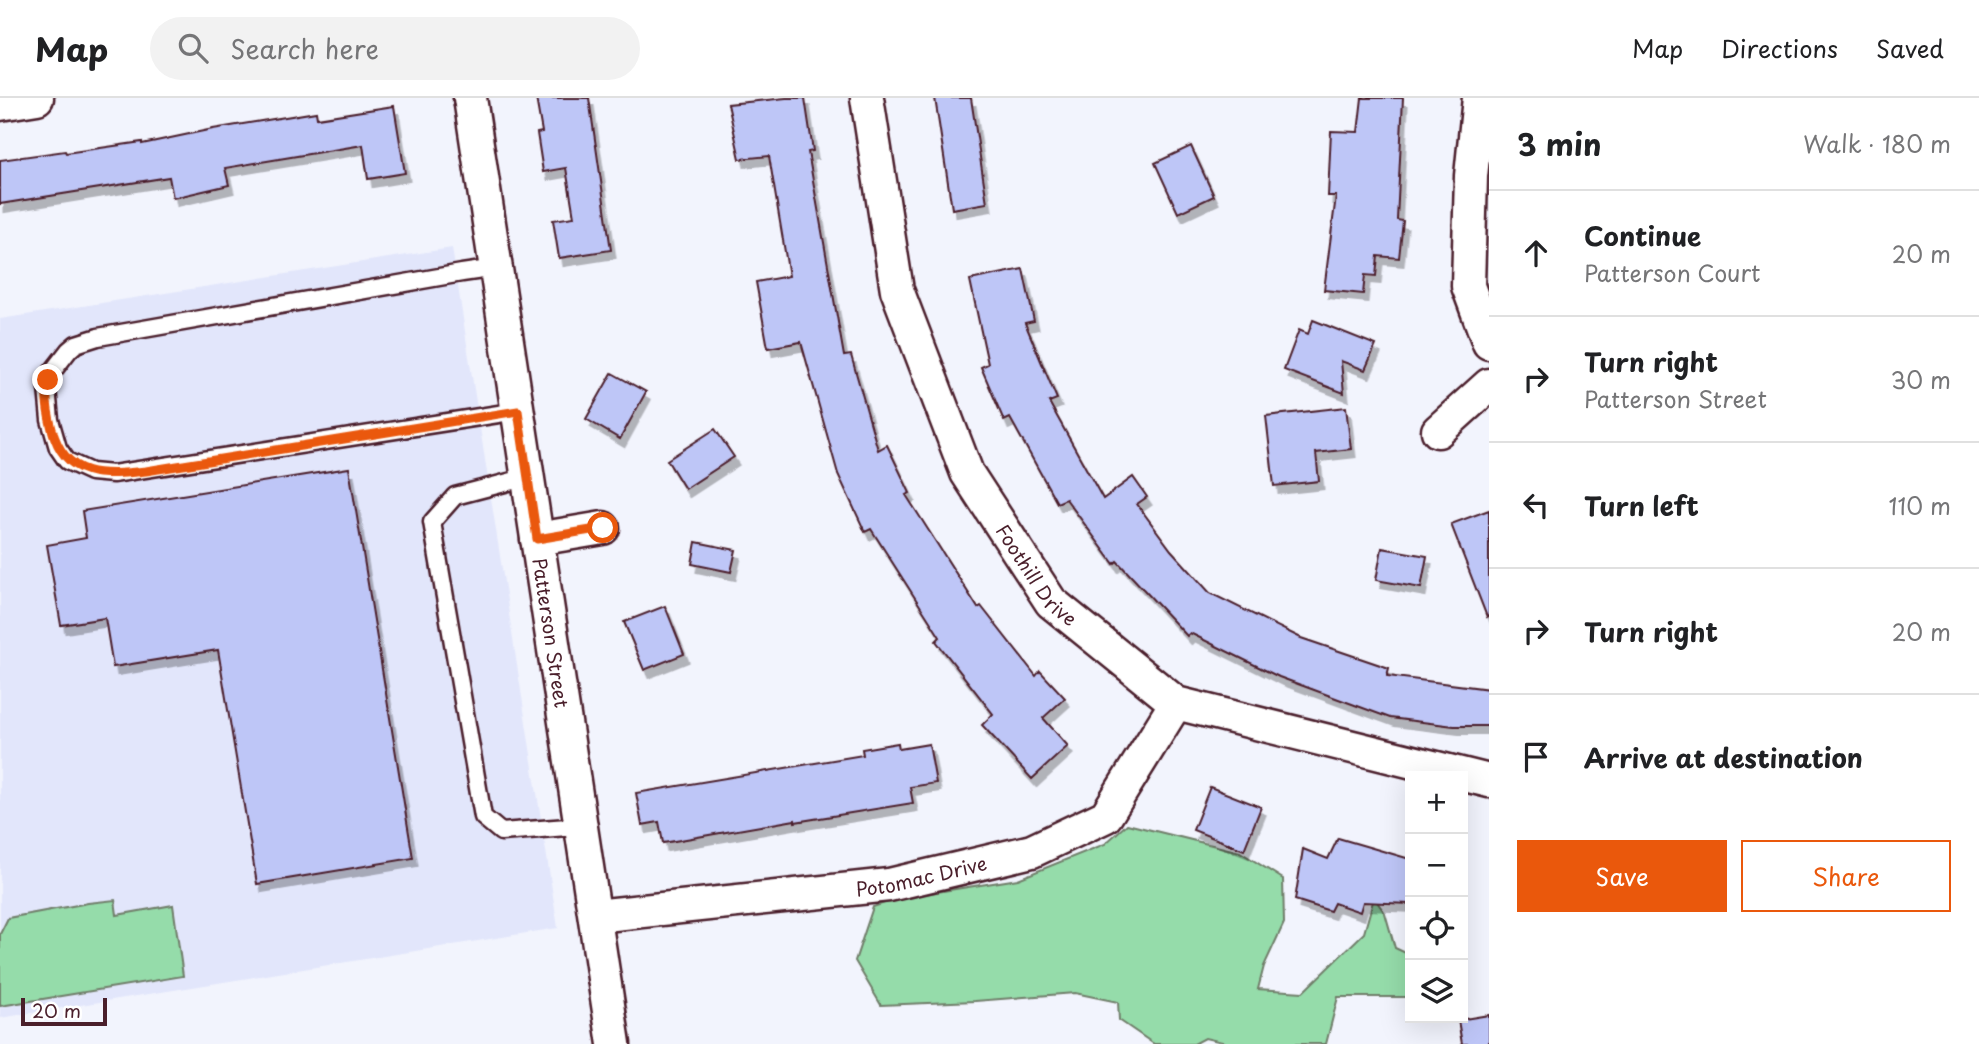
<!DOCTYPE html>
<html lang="en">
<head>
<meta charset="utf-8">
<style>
	:root { --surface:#fff; --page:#f2f2f2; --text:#202124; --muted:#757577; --line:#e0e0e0; --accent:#ea580c }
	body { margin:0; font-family:"Playpen Sans",sans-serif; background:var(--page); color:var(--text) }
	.controls { position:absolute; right:21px; bottom:21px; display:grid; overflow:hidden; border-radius:0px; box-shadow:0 7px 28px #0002 }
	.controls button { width:63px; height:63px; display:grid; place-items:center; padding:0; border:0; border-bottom:2px solid var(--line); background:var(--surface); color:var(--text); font:35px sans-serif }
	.scale { position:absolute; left:21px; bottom:18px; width:86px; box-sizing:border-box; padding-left:7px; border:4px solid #4a1f2b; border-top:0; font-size:19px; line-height:24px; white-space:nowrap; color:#4a1f2b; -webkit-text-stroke:5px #fff; paint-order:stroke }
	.stop { position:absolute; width:21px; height:21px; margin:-16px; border:5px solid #ea580c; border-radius:50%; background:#fff }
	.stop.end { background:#ea580c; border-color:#fff; box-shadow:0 2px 7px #0008 }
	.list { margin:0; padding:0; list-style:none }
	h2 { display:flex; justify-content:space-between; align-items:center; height:91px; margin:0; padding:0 28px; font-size:30px }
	h2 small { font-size:23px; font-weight:400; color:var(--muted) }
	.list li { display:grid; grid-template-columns:46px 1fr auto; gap:21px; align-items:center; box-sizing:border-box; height:126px; padding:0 28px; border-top:2px solid var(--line) }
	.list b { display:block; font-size:26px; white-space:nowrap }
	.list p { margin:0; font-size:23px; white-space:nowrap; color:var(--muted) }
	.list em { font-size:23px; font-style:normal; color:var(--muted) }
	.actions { display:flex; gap:14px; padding:21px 28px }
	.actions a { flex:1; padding:16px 0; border:2px solid var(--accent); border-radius:0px; text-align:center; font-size:24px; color:var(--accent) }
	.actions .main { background:var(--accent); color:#fff }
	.icon { flex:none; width:38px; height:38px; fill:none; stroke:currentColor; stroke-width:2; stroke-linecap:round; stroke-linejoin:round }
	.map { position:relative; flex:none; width:1489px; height:946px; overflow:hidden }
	header { display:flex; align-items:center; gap:42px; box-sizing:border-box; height:98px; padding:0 35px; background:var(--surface); border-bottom:2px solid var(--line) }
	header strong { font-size:33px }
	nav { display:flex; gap:38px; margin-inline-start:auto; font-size:24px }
	.search { width:490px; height:63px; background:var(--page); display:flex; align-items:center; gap:18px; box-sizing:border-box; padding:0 24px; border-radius:38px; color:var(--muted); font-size:26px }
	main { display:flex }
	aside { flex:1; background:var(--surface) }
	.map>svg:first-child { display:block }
	.built { fill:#e2e6fb }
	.green { fill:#95dcaa; stroke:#707e6a; stroke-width:2 }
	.building { fill:#bec6f7; stroke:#4a1f2b; stroke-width:2; filter:url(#shadow) }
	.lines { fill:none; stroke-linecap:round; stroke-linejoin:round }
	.service-casing { stroke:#4a1f2b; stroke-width:21 }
	.minor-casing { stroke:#4a1f2b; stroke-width:37 }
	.service { stroke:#fff; stroke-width:16 }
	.minor { stroke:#fff; stroke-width:32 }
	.route { stroke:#ea580c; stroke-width:9 }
	.labels { text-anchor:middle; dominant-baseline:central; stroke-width:5; stroke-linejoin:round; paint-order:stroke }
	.street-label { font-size:19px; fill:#4a1f2b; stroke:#fff }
</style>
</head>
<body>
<header>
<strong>Map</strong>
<div class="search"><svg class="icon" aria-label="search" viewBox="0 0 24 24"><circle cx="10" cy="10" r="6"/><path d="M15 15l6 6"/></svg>Search here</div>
<nav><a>Map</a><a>Directions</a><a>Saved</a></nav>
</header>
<main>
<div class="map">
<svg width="1489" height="946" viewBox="0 0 1489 946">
	<defs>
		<filter id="shadow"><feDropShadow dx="4.5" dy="8" stdDeviation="0" flood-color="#0004"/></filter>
	</defs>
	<rect width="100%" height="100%" fill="#f2f4fd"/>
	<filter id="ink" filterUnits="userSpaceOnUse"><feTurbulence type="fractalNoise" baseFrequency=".0143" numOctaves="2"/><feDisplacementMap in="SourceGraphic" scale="14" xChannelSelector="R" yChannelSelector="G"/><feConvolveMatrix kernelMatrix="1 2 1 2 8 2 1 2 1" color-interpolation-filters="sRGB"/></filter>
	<g filter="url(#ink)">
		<polygon class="built" points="452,150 558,830 0,920 0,221"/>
		<g class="green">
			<polygon points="1127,726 1240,754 1283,781 1284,825 1264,868 1258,891 1303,894 1364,835 1374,800 1385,815 1395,850 1410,857 1410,899 1338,899 1326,946 1231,946 1205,940 1194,946 1154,946 1119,922 1118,904 1075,895 975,903 881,907 855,863 873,809 899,800 1018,781 1105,746"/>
			<polygon points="115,802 117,817 173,807 183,878 0,908 0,836 8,820 88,805"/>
		</g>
		<g class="building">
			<polygon points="536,0 589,0 611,152 559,160 553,122 574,119 566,70 543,74 537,35 542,34"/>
			<polygon points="786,0 805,0 813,53 808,54 844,258 851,257 878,352 887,347 910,395 906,397 978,510 981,508 1036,578 1040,573 1065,600 1043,620 1068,648 1032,681 982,627 993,616 936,543 940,539 871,431 865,434 838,376 801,244 768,250 756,184 789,178 769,58 740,61 728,6"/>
			<polygon points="935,0 971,0 987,105 952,111"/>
			<polygon points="1362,0 1403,0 1397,122 1403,123 1399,160 1378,158 1376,178 1365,177 1363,196 1324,192 1336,98 1328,98 1331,33 1358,34"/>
			<polygon points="394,8 405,75 368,81 363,47 225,70 229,87 173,100 169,79 0,106 0,62 65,53 66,55 142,44 142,46 213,31 316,14 317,20"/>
			<polygon points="1191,48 1214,98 1178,115 1155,65"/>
			<polygon points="1023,171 1034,223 1025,225 1057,301 1049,304 1103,401 1133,379 1147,399 1137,406 1171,452 1210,495 1301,540 1389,570 1387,578 1489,591 1489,628 1454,628 1390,620 1279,579 1190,535 1187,538 1117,463 1114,466 1066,401 1057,405 1010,320 1004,323 981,269 988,266 970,182"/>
			<polygon points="1313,222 1376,247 1365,272 1341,263 1344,295 1284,272 1299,232 1308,236"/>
			<polygon points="612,275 646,294 620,341 586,321"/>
			<polygon points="1346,309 1351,351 1316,355 1319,383 1274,388 1266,318"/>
			<polygon points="715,331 734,359 685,391 667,362"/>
			<polygon points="349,370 413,760 257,786 218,552 113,569 105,520 61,527 47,447 86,440 82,413"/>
			<polygon points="1489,412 1489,518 1487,519 1451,426"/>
			<polygon points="696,444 736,452 731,474 692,466"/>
			<polygon points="1382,450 1427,458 1421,490 1376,482"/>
			<polygon points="665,508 684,556 644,572 624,524"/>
			<polygon points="898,645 899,651 929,646 936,685 910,689 913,705 795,724 795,722 663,745 659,724 642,727 636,695 863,657 862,651"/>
			<polygon points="1210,689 1261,709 1244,752 1193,732"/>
			<polygon points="1338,740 1410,761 1410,806 1363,804 1360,814 1334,805 1330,813 1295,802 1303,751 1328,761"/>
			<polygon points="1489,917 1489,946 1462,946 1458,922"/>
		</g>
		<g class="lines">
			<g class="service-casing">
				<g id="service">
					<polyline points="496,170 462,175 98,239 76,246 69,252 52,274 47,290 50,322 58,350 67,363 91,374 113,376 518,313"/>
					<polyline points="528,379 455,398 432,424 483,719 501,734 581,728"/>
				</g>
			</g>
			<g class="minor-casing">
				<g id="minor">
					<path id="s1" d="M 470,0 L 614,946"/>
					<path id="s2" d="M 867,0 L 897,192 L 967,375 L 1051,504 L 1176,605 L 1489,683"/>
					<polyline points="1479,0 1471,78 1468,188 1489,245"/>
					<polyline points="0,6 37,0"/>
					<polyline points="1438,333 1489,287"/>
					<polyline points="537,441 603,430"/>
					<path id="s3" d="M 595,818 L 889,787 L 1032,753 L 1106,718 L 1176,605"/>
				</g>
			</g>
			<use href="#service" class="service"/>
			<use href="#minor" class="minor"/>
		</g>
	</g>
	<g class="lines" filter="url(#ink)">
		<path class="route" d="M 48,282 C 45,297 48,316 52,331 C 65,381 103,378 146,373 L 518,313 L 537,441 L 603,430"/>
	</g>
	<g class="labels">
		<g class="street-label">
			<text stroke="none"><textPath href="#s2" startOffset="514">Foothill Drive</textPath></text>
			<text stroke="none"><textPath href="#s1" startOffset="541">Patterson Street</textPath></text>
			<text stroke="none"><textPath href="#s3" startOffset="329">Potomac Drive</textPath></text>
		</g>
	</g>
</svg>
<div class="controls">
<button>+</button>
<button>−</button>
<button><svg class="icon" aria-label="locate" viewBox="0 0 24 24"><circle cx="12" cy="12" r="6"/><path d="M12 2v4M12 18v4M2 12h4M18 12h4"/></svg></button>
<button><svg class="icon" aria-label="layers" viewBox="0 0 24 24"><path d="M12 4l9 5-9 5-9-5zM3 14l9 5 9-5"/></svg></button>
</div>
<div class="scale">20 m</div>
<div class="stop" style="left:603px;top:430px"></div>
<div class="stop end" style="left:48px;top:282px"></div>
</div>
<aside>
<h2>3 min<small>Walk · 180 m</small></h2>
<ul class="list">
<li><svg class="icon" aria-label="ahead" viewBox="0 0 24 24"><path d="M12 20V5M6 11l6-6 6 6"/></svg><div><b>Continue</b><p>Patterson Court</p></div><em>20 m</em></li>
<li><svg class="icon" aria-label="right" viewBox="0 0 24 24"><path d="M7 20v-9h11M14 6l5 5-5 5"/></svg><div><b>Turn right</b><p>Patterson Street</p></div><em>30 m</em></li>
<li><svg class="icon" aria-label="left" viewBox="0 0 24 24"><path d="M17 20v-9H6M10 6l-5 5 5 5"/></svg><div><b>Turn left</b></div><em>110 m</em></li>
<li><svg class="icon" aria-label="right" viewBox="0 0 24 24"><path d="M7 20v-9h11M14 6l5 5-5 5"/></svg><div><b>Turn right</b></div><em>20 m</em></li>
<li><svg class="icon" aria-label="arrive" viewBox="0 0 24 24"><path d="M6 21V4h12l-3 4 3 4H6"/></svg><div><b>Arrive at destination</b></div></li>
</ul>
<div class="actions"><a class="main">Save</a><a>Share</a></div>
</aside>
</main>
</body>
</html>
